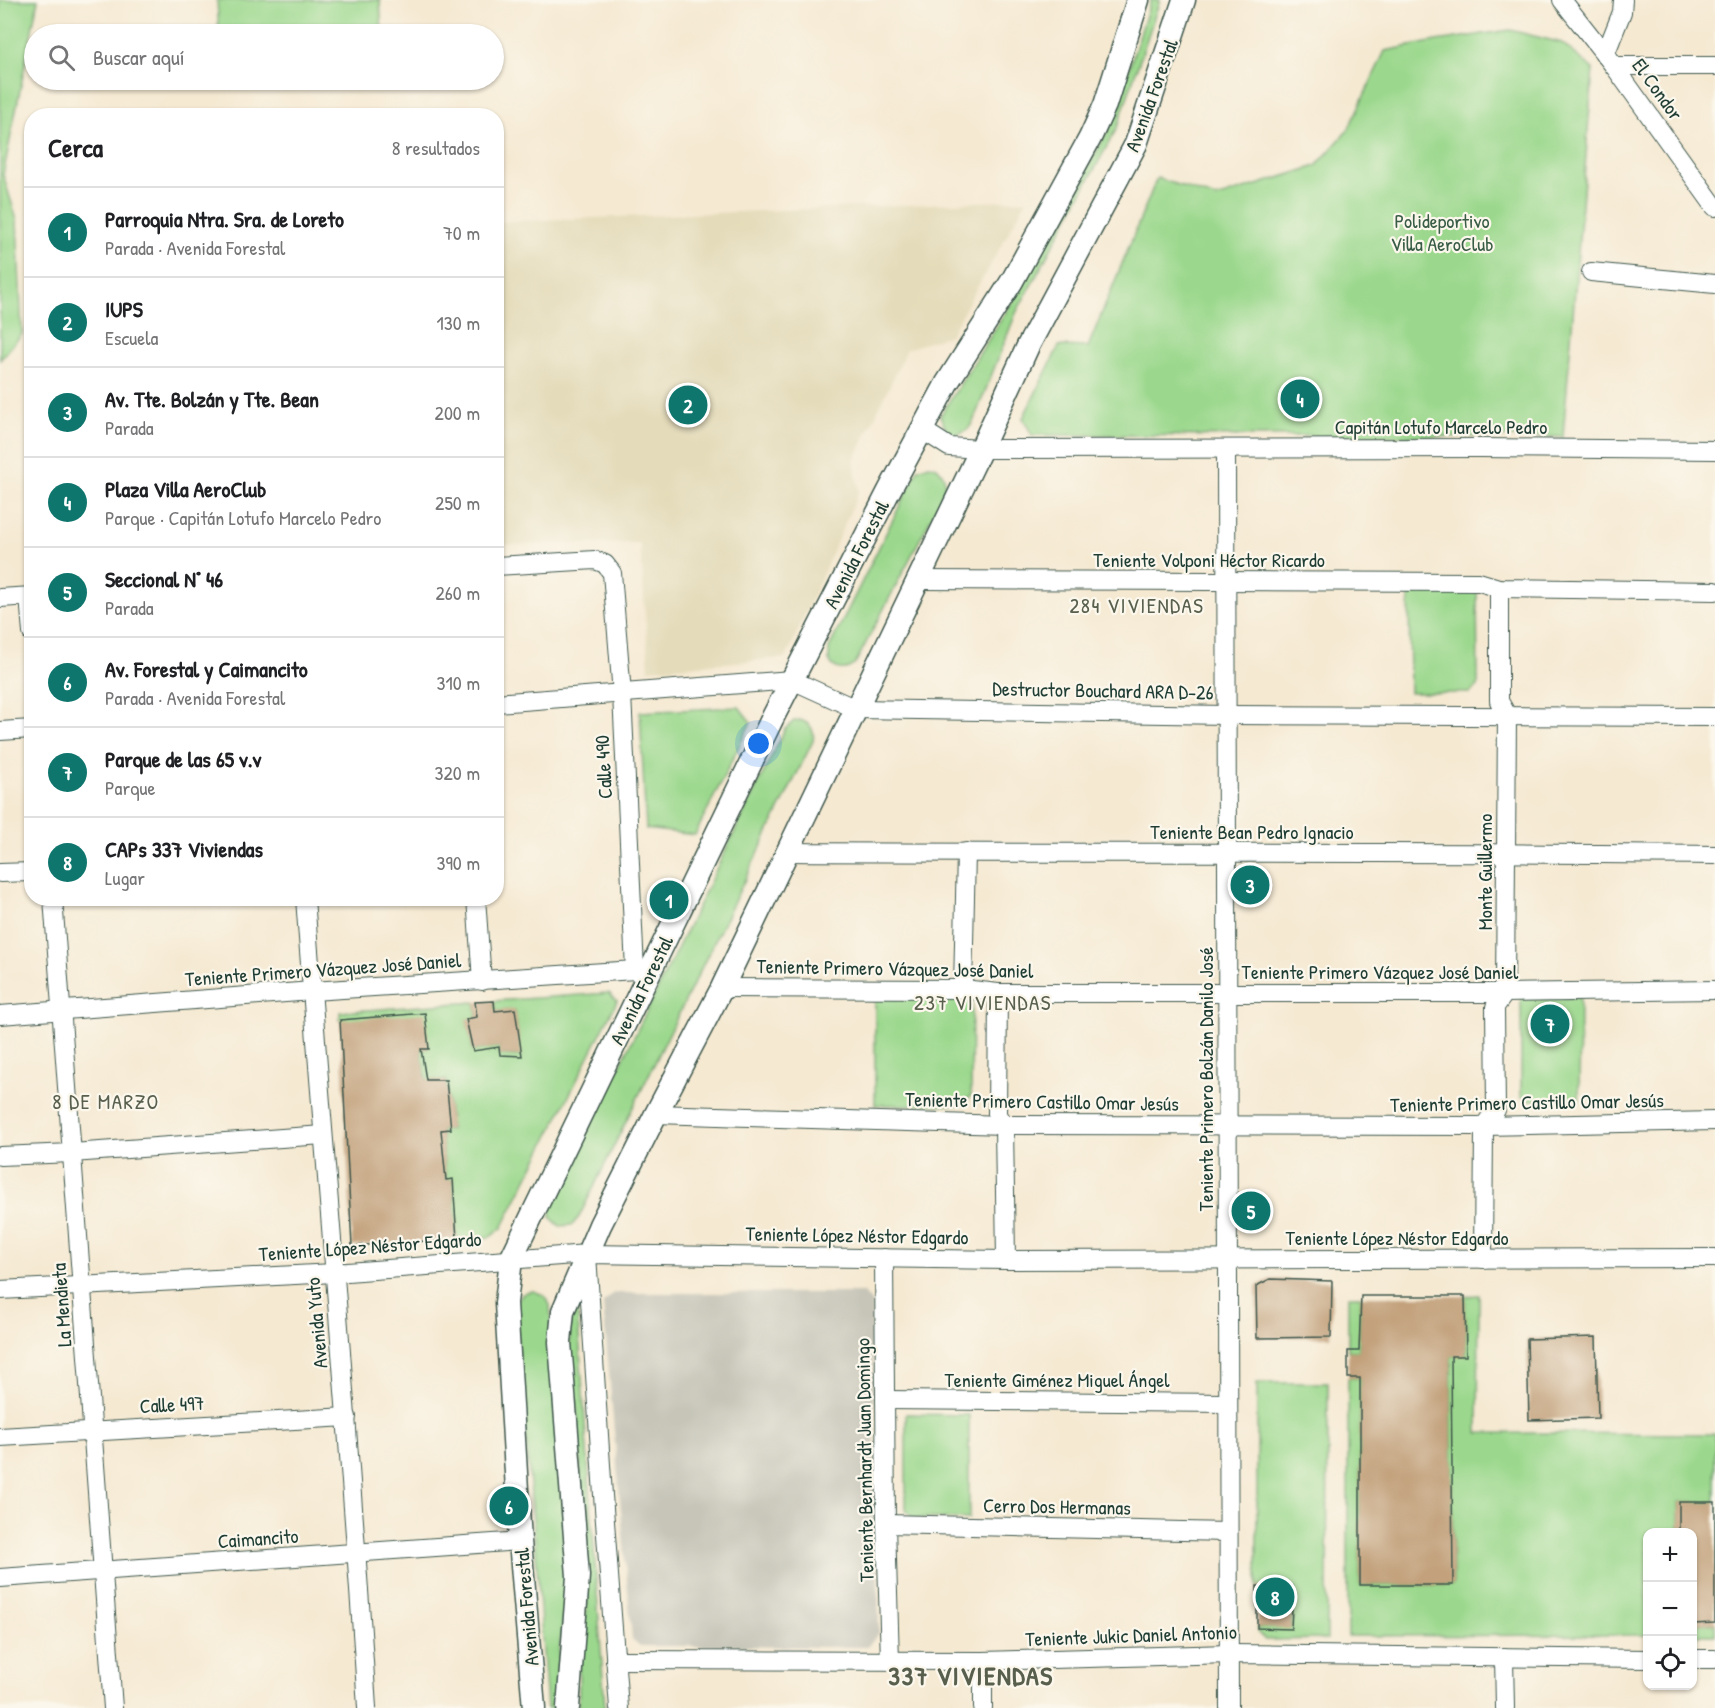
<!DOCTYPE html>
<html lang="es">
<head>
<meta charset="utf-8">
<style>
	:root { --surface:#fff; --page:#f2f2f2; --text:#202124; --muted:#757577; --line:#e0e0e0; --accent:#0f766e }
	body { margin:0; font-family:"Patrick Hand",sans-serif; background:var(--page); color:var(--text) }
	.controls { position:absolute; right:18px; bottom:18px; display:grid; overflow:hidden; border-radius:12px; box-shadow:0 2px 4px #0004 }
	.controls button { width:54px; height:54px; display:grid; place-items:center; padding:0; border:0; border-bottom:2px solid var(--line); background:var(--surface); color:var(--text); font:30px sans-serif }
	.you { position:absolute; left:759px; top:744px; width:21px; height:21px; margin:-15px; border:4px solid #fff; border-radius:50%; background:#1a73e8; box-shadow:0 0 0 9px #1a73e833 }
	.badge { display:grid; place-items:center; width:39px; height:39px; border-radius:50%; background:var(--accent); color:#fff; font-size:20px; font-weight:700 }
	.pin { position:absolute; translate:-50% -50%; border:3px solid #fff; box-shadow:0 2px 6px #0006 }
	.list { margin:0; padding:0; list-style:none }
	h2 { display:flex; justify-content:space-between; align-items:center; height:78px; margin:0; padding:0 24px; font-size:26px }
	h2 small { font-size:20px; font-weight:400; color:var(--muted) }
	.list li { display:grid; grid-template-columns:39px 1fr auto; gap:18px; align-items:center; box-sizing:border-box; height:90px; padding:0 24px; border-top:2px solid var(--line) }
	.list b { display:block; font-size:22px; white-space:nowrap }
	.list p { margin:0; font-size:20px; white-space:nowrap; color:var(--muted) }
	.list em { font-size:20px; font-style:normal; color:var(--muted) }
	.icon { flex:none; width:33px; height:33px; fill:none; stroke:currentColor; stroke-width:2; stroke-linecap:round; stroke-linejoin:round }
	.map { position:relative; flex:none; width:1715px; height:1708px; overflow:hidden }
	.search { position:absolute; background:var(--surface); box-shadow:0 2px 4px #0004; left:24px; top:24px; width:480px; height:66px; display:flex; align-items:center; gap:15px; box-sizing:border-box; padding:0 21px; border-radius:33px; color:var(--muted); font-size:22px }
	.panel { position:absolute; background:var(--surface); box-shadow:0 2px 4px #0004; left:24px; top:108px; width:480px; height:798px; border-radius:24px }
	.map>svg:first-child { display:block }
	.built { fill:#e4dbba }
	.industrial { fill:#c6c5b8 }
	.green { fill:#9bd88d; stroke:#5d8a60; stroke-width:1.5 }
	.building { fill:#c2a17c }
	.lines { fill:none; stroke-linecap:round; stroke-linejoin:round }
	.minor-casing { stroke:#3f574c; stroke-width:20 }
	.major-casing { stroke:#3f574c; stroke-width:25 }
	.minor { stroke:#fff; stroke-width:18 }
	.major { stroke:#fff; stroke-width:22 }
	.labels { text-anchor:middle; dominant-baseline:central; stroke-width:4.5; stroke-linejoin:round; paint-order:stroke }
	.street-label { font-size:20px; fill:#1f3d34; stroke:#fbf7ec }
	.park-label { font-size:20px; fill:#385c46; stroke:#fbf7ec }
	.neighbourhood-label { font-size:21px; letter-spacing:1.5px; fill:#58604d; stroke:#fbf7ec }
	.district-label { font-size:26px; font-weight:bold; letter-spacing:1.5px; fill:#58604d; stroke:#fbf7ec }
</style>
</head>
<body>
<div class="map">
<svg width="1715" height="1708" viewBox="0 0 1715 1708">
	<rect width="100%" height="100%" fill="#fbf7ec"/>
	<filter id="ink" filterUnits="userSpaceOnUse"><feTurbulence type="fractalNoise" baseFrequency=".0167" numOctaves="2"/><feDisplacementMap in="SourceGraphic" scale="12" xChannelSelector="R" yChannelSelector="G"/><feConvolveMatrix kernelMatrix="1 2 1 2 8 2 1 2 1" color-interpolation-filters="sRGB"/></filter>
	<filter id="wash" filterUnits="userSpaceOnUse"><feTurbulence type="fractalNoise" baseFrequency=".008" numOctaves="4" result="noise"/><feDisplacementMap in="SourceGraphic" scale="24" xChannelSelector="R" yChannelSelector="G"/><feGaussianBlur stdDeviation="1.35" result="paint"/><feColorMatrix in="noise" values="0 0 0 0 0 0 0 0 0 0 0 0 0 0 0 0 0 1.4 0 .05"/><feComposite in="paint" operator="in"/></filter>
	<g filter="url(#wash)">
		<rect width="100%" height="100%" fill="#f5e9d2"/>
		<polygon class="built" points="1027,200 950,335 907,349 854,461 859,491 786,658 649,669 640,543 497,545 497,222"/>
		<polygon class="industrial" points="614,1293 864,1293 872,1303 879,1633 867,1647 640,1646 632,1639 603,1303"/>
		<g class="green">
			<polygon points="0,0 38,0 3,175 17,220 22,334 0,360"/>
			<polygon points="217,0 380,0 382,34 219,34"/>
			<path d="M 1151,0 L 1160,0 L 1117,128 L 1016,313 L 973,422 C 969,430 962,434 952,434 L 946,429 L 940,416 L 1028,277 L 1110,127 Z"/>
			<polygon points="1510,30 1562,43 1593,69 1563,437 1032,435 1023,418 1059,346 1088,347 1157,178 1216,198 1316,166 1348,130 1385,51 1436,41"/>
			<path d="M 929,465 L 937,467 C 949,479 945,487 940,501 L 855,664 C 845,672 836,671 829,661 L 829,648 L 918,469 Z"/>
			<polygon points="1477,587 1478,686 1470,693 1410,693 1409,588"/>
			<polygon points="739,707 751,722 695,835 646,829 640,712"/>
			<path d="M 800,720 C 810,723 815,730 813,741 L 579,1217 L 572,1225 L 560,1226 L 551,1218 L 551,1206 L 785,729 L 794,721 Z"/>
			<polygon points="609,993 617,1001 502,1228 490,1237 457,1239 453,1180 446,1180 441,1130 451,1129 446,1080 426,1080 421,1049 428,1049 340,1020 340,1012 475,1002 477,1017 467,1020 473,1051 499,1047 500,1055 521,1056 515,1010 495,1011 494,1001"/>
			<polygon points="972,994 971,1096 961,1105 875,1105 875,996"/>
			<polygon points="1521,998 1580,998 1579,1101 1528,1100 1521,1096"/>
			<path d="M 533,1291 L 544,1295 L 550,1305 L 568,1570 L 557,1672 L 558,1708 L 547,1708 L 536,1553 L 515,1310 C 516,1298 521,1292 533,1291 Z"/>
			<polygon points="1479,1295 1478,1433 1715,1434 1715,1502 1679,1502 1679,1532 1648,1532 1647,1635 1348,1636 1348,1378 1360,1378 1360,1585 1453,1585 1451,1356 1466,1355 1465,1296"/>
			<polygon points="1348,1296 1361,1296 1359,1351 1348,1351"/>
			<polygon points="572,1301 577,1301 577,1306 605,1708 579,1708 579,1665 588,1597 576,1394 569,1347"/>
			<polygon points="1257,1383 1328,1383 1327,1639 1265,1640 1257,1632 1257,1628 1291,1628 1293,1587 1257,1586"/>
			<polygon points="906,1414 969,1415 969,1519 913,1518 906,1510"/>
			<polygon points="1715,1623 1715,1635 1693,1635 1692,1624"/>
		</g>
		<g id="blocks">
			<g class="building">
				<polygon points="494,1001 495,1011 515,1009 522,1056 500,1055 499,1047 473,1051 466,1019 477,1017 475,1002"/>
				<polygon points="425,1013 429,1049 421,1049 426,1080 446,1080 451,1129 441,1130 446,1180 453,1179 457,1239 352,1246 340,1020"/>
				<polygon points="1270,1279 1332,1281 1331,1337 1257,1338 1256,1286"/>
				<polygon points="1361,1296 1465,1296 1466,1356 1451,1356 1453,1585 1360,1585 1360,1378 1348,1378 1348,1351 1359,1351"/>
				<polygon points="1596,1337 1598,1418 1529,1420 1527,1339"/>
				<polygon points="1679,1502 1715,1502 1715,1623 1692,1624 1692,1533 1679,1533"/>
				<polygon points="1257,1586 1293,1586 1291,1629 1257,1628"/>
			</g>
		</g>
	</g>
	<g filter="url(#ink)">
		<use href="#blocks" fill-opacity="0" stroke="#3f574c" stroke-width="1.5"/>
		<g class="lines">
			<g class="minor-casing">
				<g id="minor">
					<polyline points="1562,0 1614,66 1715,207"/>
					<polyline points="1605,55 1622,12 1623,0"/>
					<polyline points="1614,66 1715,66"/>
					<polyline points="1591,272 1715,284"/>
					<polyline points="921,429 949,447 981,449 1481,448 1715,450"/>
					<polyline points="1226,450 1229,1708"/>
					<polyline points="496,566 595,560 605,564 612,573 622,694 635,970"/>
					<polyline points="919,580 1479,582 1499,588 1715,591"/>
					<polyline points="29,596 32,633"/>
					<polyline points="0,598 32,596"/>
					<polyline points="496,703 792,680 856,709 1227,715 1715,717"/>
					<polyline points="0,731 32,729"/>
					<path d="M 788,852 C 1097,854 1406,851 1715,855"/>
					<polyline points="0,873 32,872"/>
					<polyline points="53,898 113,1708"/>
					<path d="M 305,898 C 325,1168 350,1438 367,1708"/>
					<polyline points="476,898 482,981"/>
					<polyline points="722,988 963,989 998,993 1505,993 1715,990"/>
					<polyline points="963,989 966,852"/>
					<polyline points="998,993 997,1115 1004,1125 1006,1260"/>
					<polyline points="0,1015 312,991 635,970 647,979"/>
					<polyline points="656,1114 1004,1125 1484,1126 1715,1121"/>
					<polyline points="0,1156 72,1153 323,1135"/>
					<polyline points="587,1255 603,1495 619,1708"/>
					<polyline points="884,1258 886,1524 890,1661"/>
					<polyline points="1483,1259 1484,1126 1496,1110 1495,1007 1505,993 1507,715 1499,701 1499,588"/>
					<polyline points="0,1290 334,1273 587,1254 1006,1260 1715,1258"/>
					<polyline points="885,1400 1228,1403"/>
					<polyline points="0,1437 347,1417"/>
					<polyline points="886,1524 1227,1532"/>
					<polyline points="0,1578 520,1541"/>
					<polyline points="1504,1657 1505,1708"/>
					<polyline points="1692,1659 1715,1659"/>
					<polyline points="615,1660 983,1661 1230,1654 1648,1659"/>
					<polyline points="983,1661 983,1708"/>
				</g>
			</g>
			<g class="major-casing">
				<g id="major">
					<polyline points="534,1708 520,1541 506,1303 511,1259 773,717 889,491 947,383 1012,281 1090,138 1105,105 1138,0"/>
					<polyline points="568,1708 578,1576 560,1342 563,1311 600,1225 656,1114 722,988 981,449 1028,346 1136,144 1184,0"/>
				</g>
			</g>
			<use href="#minor" class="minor"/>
			<use href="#major" class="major"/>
		</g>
	</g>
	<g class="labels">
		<g class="street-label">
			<text transform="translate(1658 89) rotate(54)">El Condor</text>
			<text transform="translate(1151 95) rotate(-70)">Avenida Forestal</text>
			<text x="1441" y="426">Capitán Lotufo Marcelo Pedro</text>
			<text transform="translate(856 554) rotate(-63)">Avenida Forestal</text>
			<text x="1209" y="559">Teniente Volponi Héctor Ricardo</text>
			<text transform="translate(1103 690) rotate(1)">Destructor Bouchard ARA D-26</text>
			<text transform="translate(603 767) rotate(-93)">Calle 490</text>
			<text x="1252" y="831">Teniente Bean Pedro Ignacio</text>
			<text transform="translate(1484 872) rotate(-90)">Monte Guillermo</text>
			<text transform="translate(895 968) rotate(1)">Teniente Primero Vázquez José Daniel</text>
			<text transform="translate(323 969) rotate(-4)">Teniente Primero Vázquez José Daniel</text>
			<text x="1380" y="971">Teniente Primero Vázquez José Daniel</text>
			<text transform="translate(641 990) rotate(-64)">Avenida Forestal</text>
			<text transform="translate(1205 1079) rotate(-90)">Teniente Primero Bolzán Danilo José</text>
			<text transform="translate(1042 1101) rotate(1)">Teniente Primero Castillo Omar Jesús</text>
			<text transform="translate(1527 1102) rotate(-1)">Teniente Primero Castillo Omar Jesús</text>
			<text transform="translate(857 1235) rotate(1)">Teniente López Néstor Edgardo</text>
			<text x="1397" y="1237">Teniente López Néstor Edgardo</text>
			<text transform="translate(370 1246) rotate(-4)">Teniente López Néstor Edgardo</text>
			<text transform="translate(61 1305) rotate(-94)">La Mendieta</text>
			<text transform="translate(316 1323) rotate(-95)">Avenida Yuto</text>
			<text x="1057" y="1379">Teniente Giménez Miguel Ángel</text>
			<text transform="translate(172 1404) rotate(-3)">Calle 497</text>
			<text transform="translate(864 1460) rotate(-91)">Teniente Bernhardt Juan Domingo</text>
			<text transform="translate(1057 1506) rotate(1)">Cerro Dos Hermanas</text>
			<text transform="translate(258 1538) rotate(-4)">Caimancito</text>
			<text transform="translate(526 1607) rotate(-95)">Avenida Forestal</text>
			<text transform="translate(1131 1635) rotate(-2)">Teniente Jukic Daniel Antonio</text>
		</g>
		<g class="park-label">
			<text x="1442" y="220">Polideportivo<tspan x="1442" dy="23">Villa AeroClub</tspan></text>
		</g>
		<g class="neighbourhood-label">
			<text x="1137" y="605">284 VIVIENDAS</text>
			<text x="983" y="1002">237 VIVIENDAS</text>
			<text x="106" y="1101">8 DE MARZO</text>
		</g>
		<g class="district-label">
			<text x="971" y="1675">337 VIVIENDAS</text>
		</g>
	</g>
</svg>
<div class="controls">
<button>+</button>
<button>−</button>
<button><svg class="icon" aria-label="locate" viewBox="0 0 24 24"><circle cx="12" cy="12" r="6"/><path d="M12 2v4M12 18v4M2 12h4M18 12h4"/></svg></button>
</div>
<div class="you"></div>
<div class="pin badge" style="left:669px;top:900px">1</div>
<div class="pin badge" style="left:688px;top:405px">2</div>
<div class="pin badge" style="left:1250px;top:885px">3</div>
<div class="pin badge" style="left:1300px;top:399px">4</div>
<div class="pin badge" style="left:1251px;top:1211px">5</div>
<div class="pin badge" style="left:509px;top:1506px">6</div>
<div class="pin badge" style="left:1550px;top:1024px">7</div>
<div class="pin badge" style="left:1275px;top:1597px">8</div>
<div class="search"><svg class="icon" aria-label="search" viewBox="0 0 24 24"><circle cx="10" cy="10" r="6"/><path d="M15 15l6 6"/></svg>Buscar aquí</div>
<section class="panel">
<h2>Cerca<small>8 resultados</small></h2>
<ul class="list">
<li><span class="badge">1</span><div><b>Parroquia Ntra. Sra. de Loreto</b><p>Parada · Avenida Forestal</p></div><em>70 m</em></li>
<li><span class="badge">2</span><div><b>IUPS</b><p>Escuela</p></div><em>130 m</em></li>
<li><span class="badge">3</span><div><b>Av. Tte. Bolzán y Tte. Bean</b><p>Parada</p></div><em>200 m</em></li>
<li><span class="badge">4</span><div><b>Plaza Villa AeroClub</b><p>Parque · Capitán Lotufo Marcelo Pedro</p></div><em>250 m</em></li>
<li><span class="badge">5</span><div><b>Seccional N° 46</b><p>Parada</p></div><em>260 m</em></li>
<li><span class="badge">6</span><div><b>Av. Forestal y Caimancito</b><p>Parada · Avenida Forestal</p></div><em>310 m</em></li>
<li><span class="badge">7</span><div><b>Parque de las 65 v.v</b><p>Parque</p></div><em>320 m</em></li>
<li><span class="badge">8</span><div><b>CAPs 337 Viviendas</b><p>Lugar</p></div><em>390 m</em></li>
</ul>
</section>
</div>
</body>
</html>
